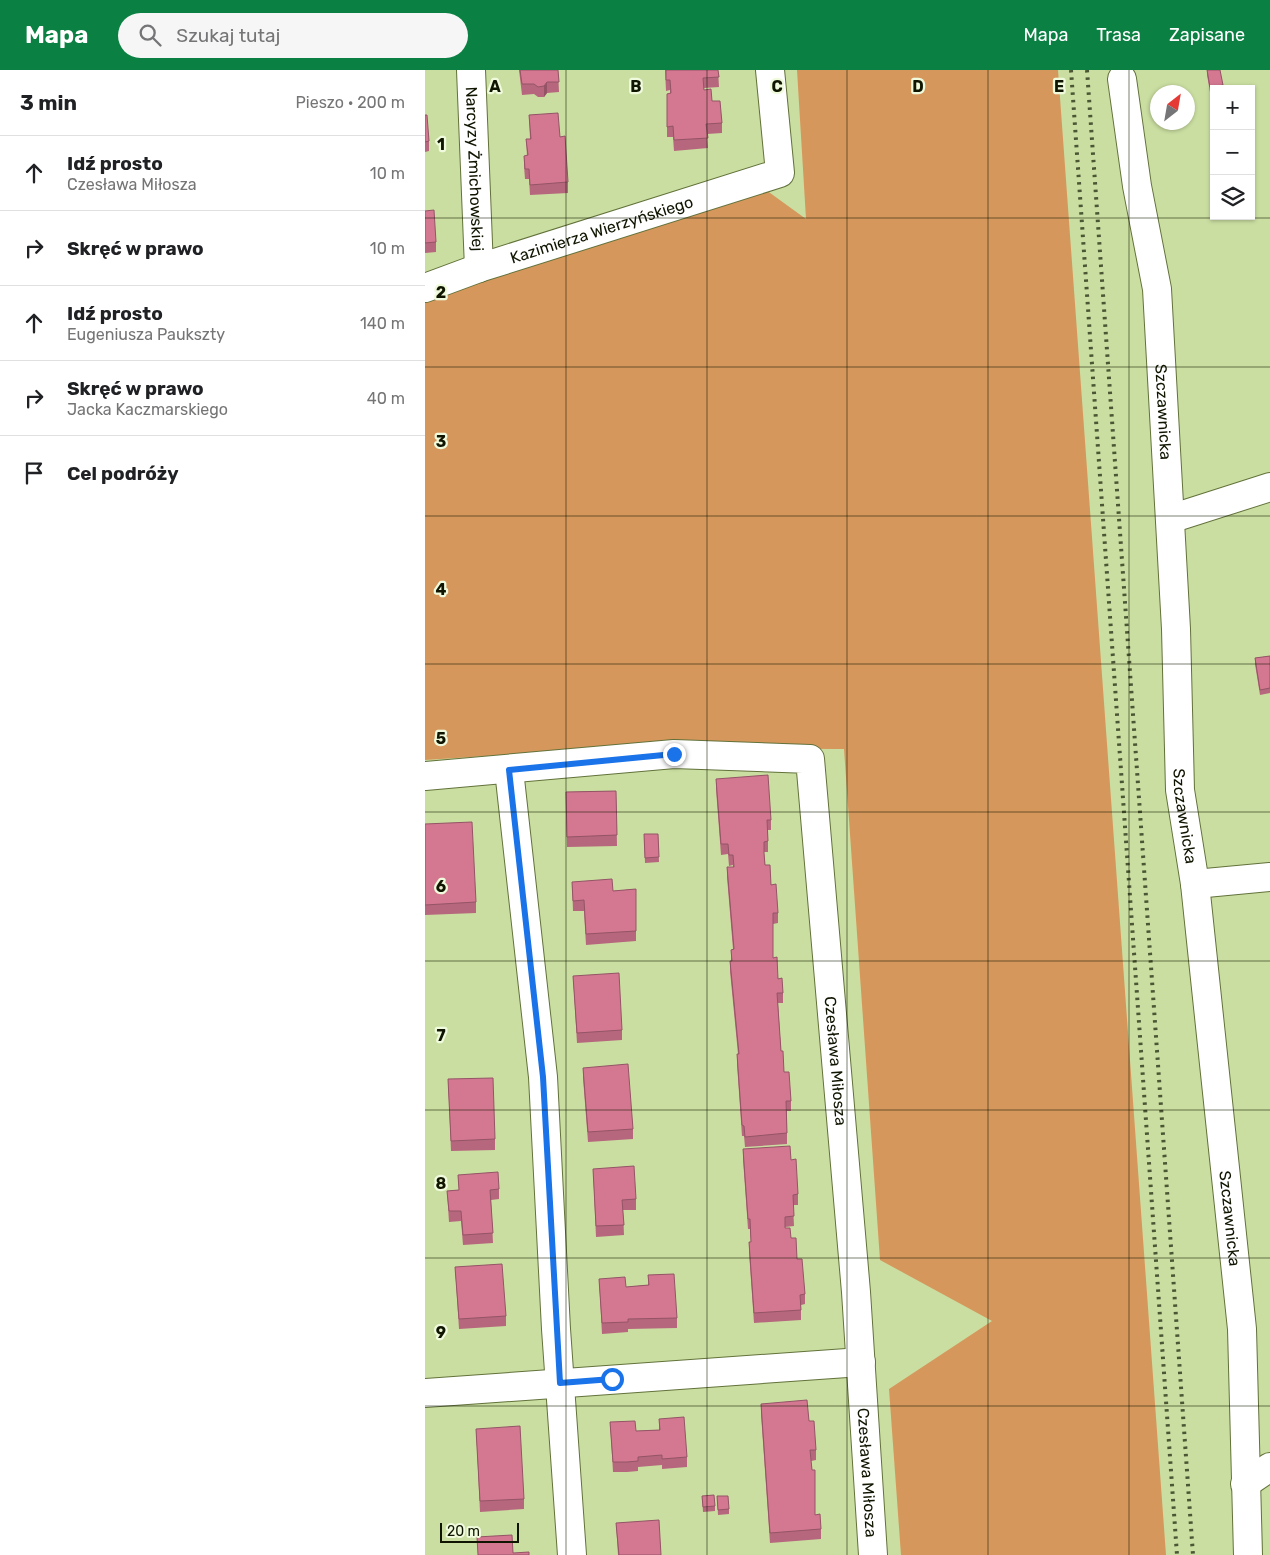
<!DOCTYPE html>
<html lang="pl">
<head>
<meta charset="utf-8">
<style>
	:root { --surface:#fff; --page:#f6f6f6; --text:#202124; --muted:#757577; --line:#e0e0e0; --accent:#0b8043 }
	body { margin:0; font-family:Rubik,sans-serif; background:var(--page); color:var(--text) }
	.controls { position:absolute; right:15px; top:15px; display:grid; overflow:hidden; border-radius:0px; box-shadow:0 1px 4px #0004 }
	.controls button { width:45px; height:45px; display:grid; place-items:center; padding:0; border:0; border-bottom:1px solid var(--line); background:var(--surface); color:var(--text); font:25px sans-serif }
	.compass { position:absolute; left:725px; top:15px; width:45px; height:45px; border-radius:50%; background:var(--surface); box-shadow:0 1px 4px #0004; rotate:31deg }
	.scale { position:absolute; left:15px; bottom:12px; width:79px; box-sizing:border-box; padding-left:5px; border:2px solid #0f1501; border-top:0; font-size:14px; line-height:18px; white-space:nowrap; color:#0f1501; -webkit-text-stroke:4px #f0fadc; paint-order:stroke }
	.stop { position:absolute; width:15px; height:15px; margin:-11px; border:4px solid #1a73e8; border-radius:50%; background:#fff }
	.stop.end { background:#1a73e8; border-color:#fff; box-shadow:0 1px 5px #0008 }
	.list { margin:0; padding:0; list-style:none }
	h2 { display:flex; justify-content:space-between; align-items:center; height:65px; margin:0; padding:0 20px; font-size:21px }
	h2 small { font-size:16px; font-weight:400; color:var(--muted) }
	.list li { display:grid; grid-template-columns:32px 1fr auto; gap:15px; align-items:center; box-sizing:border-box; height:75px; padding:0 20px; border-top:1px solid var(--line) }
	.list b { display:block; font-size:19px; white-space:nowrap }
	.list p { margin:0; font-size:16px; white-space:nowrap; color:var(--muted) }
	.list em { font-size:16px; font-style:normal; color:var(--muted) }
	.icon { flex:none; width:28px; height:28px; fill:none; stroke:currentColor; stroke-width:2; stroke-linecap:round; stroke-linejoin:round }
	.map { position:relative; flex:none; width:845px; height:1485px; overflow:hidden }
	header { display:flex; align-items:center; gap:30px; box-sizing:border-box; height:70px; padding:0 25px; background:var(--accent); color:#fff }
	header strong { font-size:24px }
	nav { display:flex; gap:28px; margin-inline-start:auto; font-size:18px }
	.search { width:350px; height:45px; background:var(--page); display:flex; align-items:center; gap:12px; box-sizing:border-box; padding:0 18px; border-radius:28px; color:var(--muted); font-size:19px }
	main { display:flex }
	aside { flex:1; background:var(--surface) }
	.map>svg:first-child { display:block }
	.green { fill:#d6975c }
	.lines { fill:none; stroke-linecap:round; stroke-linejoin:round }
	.minor-casing { stroke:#62723a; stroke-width:30 }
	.minor { stroke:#fff; stroke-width:28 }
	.rail { stroke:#4b5634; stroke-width:4; stroke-dasharray:2.5 5; stroke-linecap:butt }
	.wall { fill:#b6677d }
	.shaded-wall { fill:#945466 }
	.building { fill:#d47891; stroke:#945466 }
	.route { stroke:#1a73e8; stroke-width:6 }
	.grid { fill:none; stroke:#0f1501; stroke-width:1; stroke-opacity:0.55 }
	.labels { text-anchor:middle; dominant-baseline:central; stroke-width:4.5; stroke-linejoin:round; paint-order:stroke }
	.street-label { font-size:16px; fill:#0f1501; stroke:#f0fadc }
	.grid-label { font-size:16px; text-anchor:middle; font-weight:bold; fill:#0f1501; stroke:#f0fadc; stroke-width:4.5; stroke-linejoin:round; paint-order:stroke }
</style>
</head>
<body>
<header>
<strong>Mapa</strong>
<div class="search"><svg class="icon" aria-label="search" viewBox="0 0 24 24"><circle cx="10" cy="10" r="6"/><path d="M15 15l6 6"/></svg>Szukaj tutaj</div>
<nav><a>Mapa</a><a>Trasa</a><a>Zapisane</a></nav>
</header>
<main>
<aside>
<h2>3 min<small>Pieszo · 200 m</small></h2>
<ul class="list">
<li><svg class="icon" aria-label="ahead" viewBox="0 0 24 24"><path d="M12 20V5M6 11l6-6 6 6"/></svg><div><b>Idź prosto</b><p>Czesława Miłosza</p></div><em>10 m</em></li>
<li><svg class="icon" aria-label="right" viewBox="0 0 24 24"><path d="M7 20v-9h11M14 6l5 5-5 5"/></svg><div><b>Skręć w prawo</b></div><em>10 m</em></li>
<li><svg class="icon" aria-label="ahead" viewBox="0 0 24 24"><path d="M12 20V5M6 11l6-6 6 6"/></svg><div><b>Idź prosto</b><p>Eugeniusza Paukszty</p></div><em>140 m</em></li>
<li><svg class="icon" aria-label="right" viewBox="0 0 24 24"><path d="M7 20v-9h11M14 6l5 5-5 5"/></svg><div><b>Skręć w prawo</b><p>Jacka Kaczmarskiego</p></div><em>40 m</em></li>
<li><svg class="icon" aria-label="arrive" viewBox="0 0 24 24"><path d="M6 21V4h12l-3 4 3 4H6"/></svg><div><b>Cel podróży</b></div></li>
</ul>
</aside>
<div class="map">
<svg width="845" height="1485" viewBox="0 0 845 1485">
	<rect width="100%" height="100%" fill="#cadea1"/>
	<polygon class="green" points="372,0 633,0 741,1485 476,1485 464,1319 567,1251 455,1190 419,679 184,678 0,690 0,232 64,208 341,120 381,149"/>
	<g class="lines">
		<g class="minor-casing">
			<g id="minor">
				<path id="s1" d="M 46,0 L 54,198"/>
				<path id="s2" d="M 697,9 L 712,116 L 732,219 L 751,559 L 755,720 L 770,814 L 817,1259 L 823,1485"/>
				<path id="s3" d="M 0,218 L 54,198 L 355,103 L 345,0"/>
				<polyline points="745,449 845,417"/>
				<polyline points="84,700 118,1007 131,1259 147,1485"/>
				<path id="s4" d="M 0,706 L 249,684 L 385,689 L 431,1222 L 448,1485"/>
				<polyline points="770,814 845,807"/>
				<polyline points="0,1323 436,1292"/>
				<polyline points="820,1414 845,1397"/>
			</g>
		</g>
		<use href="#minor" class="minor"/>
		<g class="rail">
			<polyline points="646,0 752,1485"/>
			<polyline points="662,0 768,1485"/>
		</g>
	</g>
	<g class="wall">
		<polygon points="94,0 133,0 134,22 122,23 119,27 113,27 109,24 97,25"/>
		<polygon points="240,0 293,0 294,17 279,18 279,20 287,31 297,53 297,63 282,64 283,78 249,81 248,67 242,67 242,24 245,23 245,20 241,21"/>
		<polygon points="782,0 798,15 798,19 789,19 789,21 785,22 782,5"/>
		<polygon points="0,45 4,71 4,81 0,82"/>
		<polygon points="104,45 135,67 143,112 143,123 105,125 104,109 100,109 99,96 99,86 102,86 101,69 105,69"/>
		<polygon points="0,141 11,172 11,182 0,183"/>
		<polygon points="845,586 845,623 835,625 830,594 830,588"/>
		<polygon points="291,709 346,750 346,760 343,760 343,782 339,782 340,795 353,843 353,853 348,854 348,888 353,909 358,923 358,933 353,933 356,981 359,1002 366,1031 366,1041 362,1041 362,1074 320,1077 319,1066 317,1066 312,994 312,984 313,984 305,901 305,891 306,891 306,880 308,879 302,807 302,797 308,797 308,795 304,796 303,784 296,785 291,719"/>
		<polygon points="191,721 192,776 142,777 141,722"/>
		<polygon points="0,754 51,832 51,843 0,845"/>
		<polygon points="219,764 233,764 234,792 220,793"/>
		<polygon points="147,812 188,821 211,819 211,871 161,875 159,841 148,841"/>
		<polygon points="148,906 197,960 197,970 152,973"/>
		<polygon points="158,998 208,1059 208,1069 163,1072 158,1008"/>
		<polygon points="23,1009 70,1069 70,1080 26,1081"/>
		<polygon points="318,1079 366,1090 373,1124 373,1135 368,1135 369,1156 360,1157 366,1168 372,1189 380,1224 380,1234 376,1235 376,1250 329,1253 324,1182 324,1172 326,1172 325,1159 323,1159 318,1089"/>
		<polygon points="168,1099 211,1129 211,1140 198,1140 199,1165 171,1167"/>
		<polygon points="33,1105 74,1119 74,1129 66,1130 68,1173 38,1175 36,1151 24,1152 22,1121 34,1120"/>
		<polygon points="30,1197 81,1246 81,1256 34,1259"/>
		<polygon points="223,1205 252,1248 252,1258 203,1259 203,1262 177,1264 174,1209 201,1217 223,1215"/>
		<polygon points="336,1334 384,1351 391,1380 391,1390 386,1391 390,1445 396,1459 396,1469 345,1473 336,1344"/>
		<polygon points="234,1349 262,1387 262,1397 237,1399 237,1395 213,1397 213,1401 202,1402 188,1402 185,1352 211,1361 234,1360"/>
		<polygon points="51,1359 99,1429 99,1439 55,1442"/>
		<polygon points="277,1426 290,1436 290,1441 278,1442"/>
		<polygon points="292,1426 304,1439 304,1444 293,1445"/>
		<polygon points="191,1453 236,1485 193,1485"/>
	</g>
	<polygon class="shaded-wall" points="122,12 122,23 119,27 119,16"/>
	<g class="building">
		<polygon points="95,0 133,0 134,12 122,12 119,16 113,17 109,14 97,14"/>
		<polygon points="241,0 293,0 294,7 278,8 279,20 286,19 287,31 295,31 297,53 281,54 283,68 249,70 248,56 242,57 242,24 246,23 245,10 241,10"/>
		<polygon points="782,0 795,0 798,15 785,17"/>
		<polygon points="133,43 135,67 140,66 143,112 105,115 104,99 100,99 99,86 103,85 101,69 106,69 104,45"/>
		<polygon points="0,45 2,45 4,71 0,72"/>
		<polygon points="9,140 11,172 0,173 0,141"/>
		<polygon points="845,586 845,618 835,620 830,588"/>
		<polygon points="343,705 346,750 342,750 343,771 339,772 339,783 340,795 345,795 346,815 351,814 353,843 348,843 348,888 352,887 353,909 357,908 358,923 352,923 356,981 358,981 359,1002 364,1002 366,1031 361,1031 362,1063 320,1067 319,1056 317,1055 312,984 314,984 305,891 307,891 306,880 309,879 302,797 309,797 308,785 304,785 303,774 296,774 291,709"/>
		<polygon points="191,721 192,765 142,767 141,722"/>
		<polygon points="47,752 51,832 0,835 0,754"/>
		<polygon points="219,764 233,764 234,787 220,788"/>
		<polygon points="187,809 188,821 211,819 211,861 161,864 159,830 148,831 147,812"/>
		<polygon points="194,903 197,960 152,963 148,906"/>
		<polygon points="203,994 208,1059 163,1062 158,998"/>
		<polygon points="68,1008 70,1069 26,1071 23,1009"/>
		<polygon points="365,1076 366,1090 371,1089 373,1124 368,1125 369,1146 360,1147 360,1158 365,1158 366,1168 371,1168 372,1189 377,1189 380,1224 375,1225 376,1240 329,1243 324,1172 326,1172 325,1149 323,1149 318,1079"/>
		<polygon points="209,1096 211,1129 197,1130 199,1155 171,1156 168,1099"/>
		<polygon points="73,1102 74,1119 65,1120 68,1163 38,1165 36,1141 24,1141 22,1121 34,1120 33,1105"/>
		<polygon points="77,1194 81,1246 34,1249 30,1197"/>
		<polygon points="249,1204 252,1248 203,1249 203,1252 177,1253 174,1209 200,1207 201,1217 212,1216 224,1215 223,1205"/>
		<polygon points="382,1330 384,1351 389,1351 391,1380 385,1380 387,1400 390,1400 390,1445 395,1444 396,1459 345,1463 336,1334"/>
		<polygon points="259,1347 262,1387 237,1389 237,1385 213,1387 213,1391 202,1392 188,1392 185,1352 210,1351 211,1361 235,1360 234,1349"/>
		<polygon points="95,1356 99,1429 55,1431 51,1359"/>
		<polygon points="289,1425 290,1436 278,1437 277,1426"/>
		<polygon points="292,1426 303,1426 304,1439 293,1440"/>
		<polygon points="234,1450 236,1485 194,1485 191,1453"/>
		<polygon points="87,1465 88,1483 104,1482 104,1485 53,1485 52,1467"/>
	</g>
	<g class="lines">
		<polyline class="route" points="187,1309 135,1313 118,1007 84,700 249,684"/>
	</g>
	<path class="grid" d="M 141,0 L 141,1485M 282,0 L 282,1485M 422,0 L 422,1485M 563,0 L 563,1485M 704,0 L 704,1485M 0,148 L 845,148M 0,297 L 845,297M 0,446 L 845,446M 0,594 L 845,594M 0,742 L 845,742M 0,891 L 845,891M 0,1040 L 845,1040M 0,1188 L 845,1188M 0,1336 L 845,1336"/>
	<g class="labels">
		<g class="street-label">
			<text stroke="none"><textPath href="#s1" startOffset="99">Narcyzy Żmichowskiej</textPath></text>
			<text stroke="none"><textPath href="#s3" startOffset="186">Kazimierza Wierzyńskiego</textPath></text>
			<text stroke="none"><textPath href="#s2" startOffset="336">Szczawnicka</textPath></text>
			<text stroke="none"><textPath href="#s2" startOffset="741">Szczawnicka</textPath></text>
			<text stroke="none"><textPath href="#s4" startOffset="689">Czesława Miłosza</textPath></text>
			<text stroke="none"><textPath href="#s2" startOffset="1146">Szczawnicka</textPath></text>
			<text stroke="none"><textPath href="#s4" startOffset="1102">Czesława Miłosza</textPath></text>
		</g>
	</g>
	<g class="grid-label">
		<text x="70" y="22">A</text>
		<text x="211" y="22">B</text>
		<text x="352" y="22">C</text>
		<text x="493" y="22">D</text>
		<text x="634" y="22">E</text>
		<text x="16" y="80">1</text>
		<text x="16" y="228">2</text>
		<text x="16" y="377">3</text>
		<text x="16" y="525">4</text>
		<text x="16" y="674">5</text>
		<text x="16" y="822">6</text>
		<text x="16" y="971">7</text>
		<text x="16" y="1119">8</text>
		<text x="16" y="1268">9</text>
	</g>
</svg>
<div class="controls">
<button>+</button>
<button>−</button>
<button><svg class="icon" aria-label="layers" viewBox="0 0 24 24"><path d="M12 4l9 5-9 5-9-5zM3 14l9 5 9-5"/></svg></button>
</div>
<svg class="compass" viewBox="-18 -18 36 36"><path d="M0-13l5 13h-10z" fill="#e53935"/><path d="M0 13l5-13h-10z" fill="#757577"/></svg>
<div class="scale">20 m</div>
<div class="stop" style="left:187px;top:1309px"></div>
<div class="stop end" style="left:249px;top:684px"></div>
</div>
</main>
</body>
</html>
